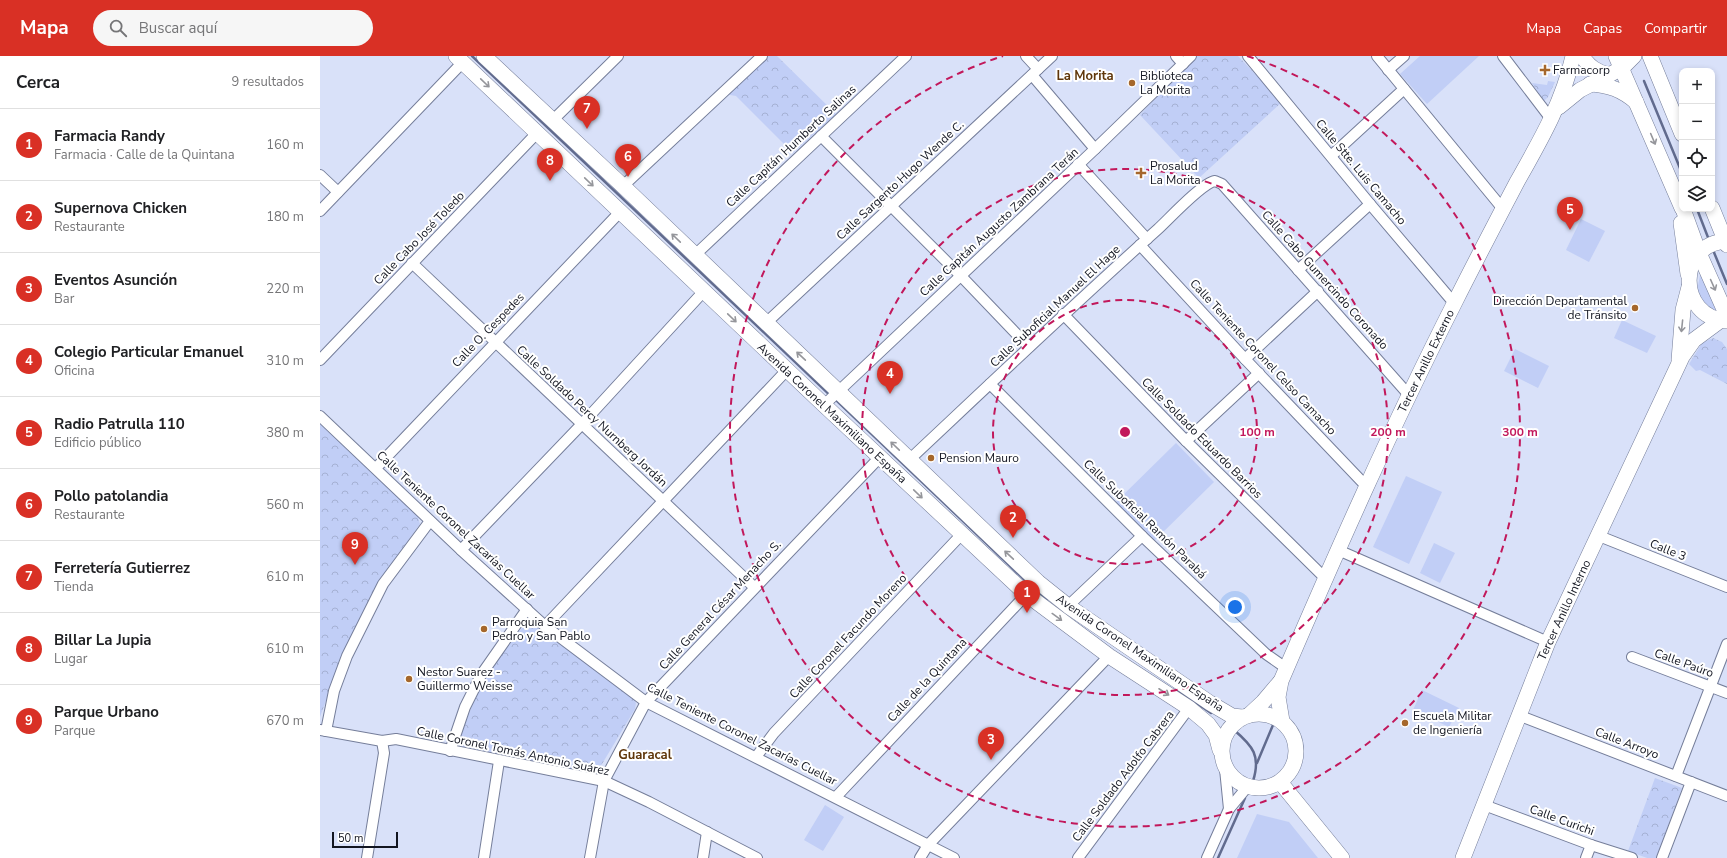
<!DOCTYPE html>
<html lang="es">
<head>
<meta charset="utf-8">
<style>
	:root { --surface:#fff; --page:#f6f6f6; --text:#202124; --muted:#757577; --line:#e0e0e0; --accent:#d93025 }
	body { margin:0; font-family:"Nunito Sans",sans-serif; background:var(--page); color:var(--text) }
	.controls { position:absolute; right:12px; top:12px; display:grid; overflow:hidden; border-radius:8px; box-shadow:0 2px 6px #0003 }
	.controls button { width:36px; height:36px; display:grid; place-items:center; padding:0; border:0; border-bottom:1px solid var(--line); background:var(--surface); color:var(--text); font:20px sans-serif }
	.scale { position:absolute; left:12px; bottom:10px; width:66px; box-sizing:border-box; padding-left:4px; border:2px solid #131621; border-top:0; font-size:11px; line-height:14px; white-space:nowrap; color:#131621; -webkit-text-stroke:3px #fff; paint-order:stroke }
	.you { position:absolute; left:915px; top:551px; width:14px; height:14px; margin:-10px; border:3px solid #fff; border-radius:50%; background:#1a73e8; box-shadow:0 0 0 6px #1a73e833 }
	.badge { display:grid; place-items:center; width:26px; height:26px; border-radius:50%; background:var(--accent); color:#fff; font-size:13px; font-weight:700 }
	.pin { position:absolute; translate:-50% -33px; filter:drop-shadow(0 1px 2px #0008) }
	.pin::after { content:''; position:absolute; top:21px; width:14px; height:12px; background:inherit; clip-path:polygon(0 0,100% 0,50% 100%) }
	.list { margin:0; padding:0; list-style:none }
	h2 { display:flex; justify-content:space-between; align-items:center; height:52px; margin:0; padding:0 16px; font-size:17px }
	h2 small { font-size:13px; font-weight:400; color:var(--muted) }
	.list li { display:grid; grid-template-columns:26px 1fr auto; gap:12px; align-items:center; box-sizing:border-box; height:72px; padding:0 16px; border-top:1px solid var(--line) }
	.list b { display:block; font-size:15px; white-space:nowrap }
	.list p { margin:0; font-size:13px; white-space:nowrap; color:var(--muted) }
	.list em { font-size:13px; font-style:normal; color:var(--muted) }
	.icon { flex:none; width:22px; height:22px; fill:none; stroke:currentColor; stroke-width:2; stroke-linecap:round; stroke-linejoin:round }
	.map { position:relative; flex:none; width:1407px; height:802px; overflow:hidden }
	header { display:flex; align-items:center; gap:24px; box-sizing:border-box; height:56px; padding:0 20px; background:var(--accent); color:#fff }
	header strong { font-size:19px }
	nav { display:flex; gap:22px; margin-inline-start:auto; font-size:14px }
	.search { width:280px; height:36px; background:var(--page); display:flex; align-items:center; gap:10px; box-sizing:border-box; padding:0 14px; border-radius:22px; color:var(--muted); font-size:15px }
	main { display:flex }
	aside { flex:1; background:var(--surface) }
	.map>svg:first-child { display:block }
	.grass { fill:#c1cef6 }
	.park { fill:url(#park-crowns) }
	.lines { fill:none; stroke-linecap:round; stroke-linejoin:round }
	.stream { stroke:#616b8e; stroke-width:2.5 }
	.street-casing { stroke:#757e9a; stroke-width:12 }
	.secondary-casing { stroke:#757e9a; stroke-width:16 }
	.street { stroke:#fff; stroke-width:10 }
	.secondary { stroke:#fff; stroke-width:15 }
	.oneway { stroke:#95969b }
	.ring { fill:none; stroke:#c2185b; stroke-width:2; stroke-dasharray:7 5 }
	.poi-dot { fill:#a5672c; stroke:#fff; stroke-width:1.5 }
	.labels { text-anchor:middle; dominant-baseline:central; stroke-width:4; stroke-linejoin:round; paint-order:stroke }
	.poi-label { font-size:12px; fill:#131621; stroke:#fff; text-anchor:start }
	.street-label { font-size:12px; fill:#131621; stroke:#fff }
	.neighbourhood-label { font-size:13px; font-weight:bold; fill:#5f360a; stroke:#fff }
	.centre { fill:#c2185b; stroke:#fff; stroke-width:2 }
	.ring-label { font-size:12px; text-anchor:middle; font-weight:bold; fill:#c2185b; stroke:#fff; stroke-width:4; stroke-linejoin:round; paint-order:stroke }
</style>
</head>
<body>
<header>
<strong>Mapa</strong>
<div class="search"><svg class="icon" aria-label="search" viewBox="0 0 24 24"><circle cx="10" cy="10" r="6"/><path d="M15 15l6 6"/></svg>Buscar aquí</div>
<nav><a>Mapa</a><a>Capas</a><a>Compartir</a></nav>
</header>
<main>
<aside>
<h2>Cerca<small>9 resultados</small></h2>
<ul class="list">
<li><span class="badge">1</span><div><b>Farmacia Randy</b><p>Farmacia · Calle de la Quintana</p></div><em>160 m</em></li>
<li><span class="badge">2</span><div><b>Supernova Chicken</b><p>Restaurante</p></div><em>180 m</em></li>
<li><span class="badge">3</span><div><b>Eventos Asunción</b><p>Bar</p></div><em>220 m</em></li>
<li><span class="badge">4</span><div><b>Colegio Particular Emanuel</b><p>Oficina</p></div><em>310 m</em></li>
<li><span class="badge">5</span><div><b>Radio Patrulla 110</b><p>Edificio público</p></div><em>380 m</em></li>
<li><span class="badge">6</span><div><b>Pollo patolandia</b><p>Restaurante</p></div><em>560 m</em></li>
<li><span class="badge">7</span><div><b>Ferretería Gutierrez</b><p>Tienda</p></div><em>610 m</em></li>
<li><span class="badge">8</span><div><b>Billar La Jupia</b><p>Lugar</p></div><em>610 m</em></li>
<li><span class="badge">9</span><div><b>Parque Urbano</b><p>Parque</p></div><em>670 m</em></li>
</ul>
</aside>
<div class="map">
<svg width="1407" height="802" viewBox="0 0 1407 802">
	<defs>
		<pattern id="park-crowns" width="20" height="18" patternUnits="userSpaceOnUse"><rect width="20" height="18" fill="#c1cef6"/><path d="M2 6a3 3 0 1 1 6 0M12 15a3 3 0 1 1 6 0" fill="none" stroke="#a5b0d3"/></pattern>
	</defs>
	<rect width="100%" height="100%" fill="#d9e1f9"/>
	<g class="grass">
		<polygon points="1100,0 1159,0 1107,48 1080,18"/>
		<polygon points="1261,163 1285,175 1269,206 1246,194"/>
		<polygon points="1381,214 1398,260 1391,257 1377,235"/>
		<polygon points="1302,264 1336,280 1327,297 1294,282"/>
		<polygon points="1195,293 1229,310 1218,332 1184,315"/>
		<polygon points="856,387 894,426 832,487 794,448"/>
		<polygon points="1086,420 1122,436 1089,508 1053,491"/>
		<polygon points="1114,487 1135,497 1120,527 1100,517"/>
		<polygon points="1102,634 1139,652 1129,671 1093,654"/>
		<polygon points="505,749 524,761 503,795 484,784"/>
		<polygon points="937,758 969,766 998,802 917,802"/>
	</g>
	<g class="park">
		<polygon points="447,0 457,0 516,58 473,97 416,40 410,39 408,36"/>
		<polygon points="875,0 918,0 962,46 879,122 820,59"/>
		<polygon points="1228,25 1235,26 1228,41 1224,45 1212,27 1227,29"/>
		<polygon points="1393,282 1402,286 1407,293 1407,328 1380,314 1376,315 1369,308 1382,287"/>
		<polygon points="0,368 97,458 100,468 60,524 23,598 0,661"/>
		<path d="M 209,564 L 312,641 L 316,647 L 315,653 L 276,718 L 137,693 C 147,660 159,628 179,600 C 189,587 199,576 209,564 Z"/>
		<polygon points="1335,722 1362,732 1336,802 1327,802 1308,795"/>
	</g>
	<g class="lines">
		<g class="stream">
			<polyline points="152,0 511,340"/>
			<polyline points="1324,25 1362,117"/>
			<polyline points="1377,153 1389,184"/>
			<polyline points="1393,194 1407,228"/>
			<polyline points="515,343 710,529"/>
			<polyline points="715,533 727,543"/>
			<polyline points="856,633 891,657"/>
			<path d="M 914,674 C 933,690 941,700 933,725"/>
			<polyline points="937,707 953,669"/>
			<polyline points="898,802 925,742"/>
		</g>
		<g class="street-casing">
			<g id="street">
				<polyline points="706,0 718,13"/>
				<polyline points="856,0 863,8"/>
				<polyline points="928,0 1050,148 1134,247"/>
				<polyline points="1057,0 1183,153"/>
				<polyline points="1183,0 1231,63"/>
				<polyline points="1068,14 1084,0"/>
				<polyline points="712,19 775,93"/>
				<polyline points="233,64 298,0"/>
				<polyline points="501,80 640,219 709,291"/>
				<polyline points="1011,100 1084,33"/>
				<polyline points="758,108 827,183"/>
				<polyline points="0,119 18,136"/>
				<polyline points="303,130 442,0"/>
				<polyline points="0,155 143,6"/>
				<polyline points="820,189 925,303 1047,431"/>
				<polyline points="375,199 586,0"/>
				<polyline points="92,207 434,531"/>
				<polyline points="978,214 1050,148"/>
				<polyline points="743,258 866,385 1005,522"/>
				<polyline points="446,267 732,0"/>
				<polyline points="925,303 998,235"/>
				<polyline points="0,304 217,77"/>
				<polyline points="670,328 822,480 946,598 966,612"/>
				<polyline points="504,349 775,93 871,0"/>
				<polyline points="0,360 141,494 225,570 326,646 634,802"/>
				<polyline points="866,385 939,317"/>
				<path d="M 589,404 C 671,327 753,249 838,173 C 849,163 882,127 895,125 L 902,128 L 1088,338"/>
				<polyline points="56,412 300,156"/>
				<polyline points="1279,480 1407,531"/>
				<polyline points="141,494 262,368 384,235"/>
				<polyline points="1018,494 1228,586"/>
				<polyline points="748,550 822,480"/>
				<polyline points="225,570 467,314"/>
				<polyline points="1312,601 1407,637"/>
				<polyline points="1198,659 1407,740"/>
				<polyline points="0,674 62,685 76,683 284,725 329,746 437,802"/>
				<polyline points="6,675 14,635 27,600 63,528 110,465"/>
				<polyline points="130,695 145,651 161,619 207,553"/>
				<polyline points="436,701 454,677 641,479"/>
				<polyline points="905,713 909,753"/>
				<polyline points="1356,720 1407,588"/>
				<polyline points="516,741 718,526"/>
				<polyline points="1164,749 1271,789 1312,802"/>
				<polyline points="47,802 64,697 62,685"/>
				<polyline points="164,802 179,705"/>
				<polyline points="270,802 284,725 326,646 560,401"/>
				<polyline points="383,802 387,776"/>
				<polyline points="600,802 608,789 789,600"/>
				<polyline points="758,802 869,652"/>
				<polyline points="887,802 909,753 928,730"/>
				<polyline points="1266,802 1271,789"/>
				<polyline points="1342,802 1371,726"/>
			</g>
		</g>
		<g class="secondary-casing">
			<g id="secondary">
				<polyline points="136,0 504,349 706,538 789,600 869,652 888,668 896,679 900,694"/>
				<polyline points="164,0 303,130 718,526 748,550 890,647 912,660 922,661"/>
				<path d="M 1262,0 C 1269,11 1277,16 1289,19 L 1302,12 L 1314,0"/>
				<polyline points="1296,0 1362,152"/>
				<polyline points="1330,0 1362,78"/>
				<path d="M 1270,28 C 1289,29 1302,34 1316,46"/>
				<polyline points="1239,51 1260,34 1289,19"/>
				<polyline points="1392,152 1407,189"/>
				<polyline points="1363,153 1379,197 1407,260"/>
				<polyline points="1361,167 1368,218"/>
				<path d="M 1407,185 C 1357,187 1356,261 1407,265"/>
				<polyline points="1359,304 1363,254 1369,231"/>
				<circle cx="939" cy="695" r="37"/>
				<polyline points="929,659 943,646 960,626"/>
				<path d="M 962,665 L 958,641 L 961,625 C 1016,497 1072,370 1135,246 C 1155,206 1176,166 1197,126 C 1220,85 1243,46 1253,0"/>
				<polyline points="960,726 1022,802"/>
				<polyline points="1143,802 1228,586 1362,301 1374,284 1401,264"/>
			</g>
		</g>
		<use href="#street" class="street"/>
		<use href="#secondary" class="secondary"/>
	</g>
	<defs><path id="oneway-shaft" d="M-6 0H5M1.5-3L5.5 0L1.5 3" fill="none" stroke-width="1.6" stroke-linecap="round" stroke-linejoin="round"/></defs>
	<g class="oneway">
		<use href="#oneway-shaft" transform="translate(165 27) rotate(44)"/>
		<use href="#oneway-shaft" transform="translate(1333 83) rotate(67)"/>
		<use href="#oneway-shaft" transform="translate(269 126) rotate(44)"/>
		<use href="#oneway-shaft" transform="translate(356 182) rotate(-136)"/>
		<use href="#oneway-shaft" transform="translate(1393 229) rotate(66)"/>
		<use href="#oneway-shaft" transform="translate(412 262) rotate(44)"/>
		<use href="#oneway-shaft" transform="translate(1362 270) rotate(96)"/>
		<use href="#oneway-shaft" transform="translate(481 300) rotate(-137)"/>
		<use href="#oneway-shaft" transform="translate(575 390) rotate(-136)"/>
		<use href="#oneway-shaft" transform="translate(598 438) rotate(44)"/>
		<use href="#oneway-shaft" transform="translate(689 499) rotate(-137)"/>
		<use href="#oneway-shaft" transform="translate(737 561) rotate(36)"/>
		<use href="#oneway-shaft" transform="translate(844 636) rotate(33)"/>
	</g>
	<g class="ring">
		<circle cx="805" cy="376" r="132"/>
		<circle cx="805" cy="376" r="263"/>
		<path d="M927 0A395 395 0 1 1 683 0"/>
	</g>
	<g class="poi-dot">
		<path d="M1223 8h4v4h4v4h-4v4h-4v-4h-4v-4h4z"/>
		<circle cx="812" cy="27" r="4"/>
		<path d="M819 111h4v4h4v4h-4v4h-4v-4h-4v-4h4z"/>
		<circle cx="1315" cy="252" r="4"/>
		<circle cx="611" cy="402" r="4"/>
		<circle cx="164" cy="573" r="4"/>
		<circle cx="89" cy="623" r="4"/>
		<circle cx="1085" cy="667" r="4"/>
	</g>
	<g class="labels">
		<g class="poi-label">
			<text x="1233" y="14">Farmacorp</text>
			<text x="820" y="20">Biblioteca<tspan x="820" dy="14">La Morita</tspan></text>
			<text x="830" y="110">Prosalud<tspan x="830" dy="14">La Morita</tspan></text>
			<text x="1307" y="245" text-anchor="end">Dirección Departamental<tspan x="1307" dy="14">de Tránsito</tspan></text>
			<text x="619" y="402">Pension Mauro</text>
			<text x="172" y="566">Parroquia San<tspan x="172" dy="14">Pedro y San Pablo</tspan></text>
			<text x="97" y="616">Nestor Suarez -<tspan x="97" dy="14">Guillermo Weisse</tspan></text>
			<text x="1093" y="660">Escuela Militar<tspan x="1093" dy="14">de Ingeniería</tspan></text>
		</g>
		<g class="street-label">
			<text transform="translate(471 90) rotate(-43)">Calle Capitán Humberto Salinas</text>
			<text transform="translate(1041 116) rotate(50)">Calle Stte. Luis Camacho</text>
			<text transform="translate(580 124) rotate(-43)">Calle Sargento Hugo Wende C.</text>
			<text transform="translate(679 166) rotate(-43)">Calle Capitán Augusto Zambrana Terán</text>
			<text transform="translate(99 182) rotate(-46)">Calle Cabo José Toledo</text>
			<text transform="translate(1005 224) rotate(48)">Calle Cabo Gumercindo Coronado</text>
			<text transform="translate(735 250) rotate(-43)">Calle Suboficial Manuel El Hage</text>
			<text transform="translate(168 274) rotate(-46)">Calle O. Cespedes</text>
			<text transform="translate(943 301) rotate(47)">Calle Teniente Coronel Celso Camacho</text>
			<text transform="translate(1106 305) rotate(-64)">Tercer Anillo Externo</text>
			<text transform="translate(512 357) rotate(43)">Avenida Coronel Maximiliano España</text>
			<text transform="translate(272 360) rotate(43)">Calle Soldado Percy Nurnberg Jordán</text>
			<text transform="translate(882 382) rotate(45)">Calle Soldado Eduardo Barrios</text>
			<text transform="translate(825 463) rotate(44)">Calle Suboficial Ramón Parabá</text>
			<text transform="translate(136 469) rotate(43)">Calle Teniente Coronel Zacarías Cuellar</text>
			<text transform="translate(1348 494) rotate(22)">Calle 3</text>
			<text transform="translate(400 549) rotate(-47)">Calle General César Menacho S.</text>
			<text transform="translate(1244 554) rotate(-65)">Tercer Anillo Interno</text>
			<text transform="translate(528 580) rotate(-47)">Calle Coronel Facundo Moreno</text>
			<text transform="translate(820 597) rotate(34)">Avenida Coronel Maximiliano España</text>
			<text transform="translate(1364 607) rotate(20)">Calle Paúro</text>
			<text transform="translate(607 624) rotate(-47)">Calle de la Quintana</text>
			<text transform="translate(422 678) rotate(27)">Calle Teniente Coronel Zacarías Cuellar</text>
			<text transform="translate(1307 687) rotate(21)">Calle Arroyo</text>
			<text transform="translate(193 695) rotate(12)">Calle Coronel Tomás Antonio Suárez</text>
			<text transform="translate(803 720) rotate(-53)">Calle Soldado Adolfo Cabrera</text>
			<text transform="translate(1242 764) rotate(20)">Calle Curichi</text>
		</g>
		<g class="neighbourhood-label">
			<text x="765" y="20">La Morita</text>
			<text x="325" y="699">Guaracal</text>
		</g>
	</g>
	<circle cx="805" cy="376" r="6" class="centre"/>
	<g class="ring-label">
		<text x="937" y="380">100 m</text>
		<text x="1068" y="380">200 m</text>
		<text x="1200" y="380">300 m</text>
	</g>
</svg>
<div class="controls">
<button>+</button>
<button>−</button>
<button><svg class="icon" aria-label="locate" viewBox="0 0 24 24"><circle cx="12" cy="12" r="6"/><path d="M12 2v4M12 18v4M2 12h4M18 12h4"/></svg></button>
<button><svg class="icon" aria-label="layers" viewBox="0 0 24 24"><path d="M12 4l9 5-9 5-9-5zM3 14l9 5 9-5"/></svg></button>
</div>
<div class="scale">50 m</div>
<div class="you"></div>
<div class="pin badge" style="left:707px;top:557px">1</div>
<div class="pin badge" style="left:693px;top:482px">2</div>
<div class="pin badge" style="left:671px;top:704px">3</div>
<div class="pin badge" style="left:570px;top:338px">4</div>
<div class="pin badge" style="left:1250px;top:174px">5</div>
<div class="pin badge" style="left:308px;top:121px">6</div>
<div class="pin badge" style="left:267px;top:73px">7</div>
<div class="pin badge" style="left:230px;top:125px">8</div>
<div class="pin badge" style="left:35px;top:509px">9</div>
</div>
</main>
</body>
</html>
